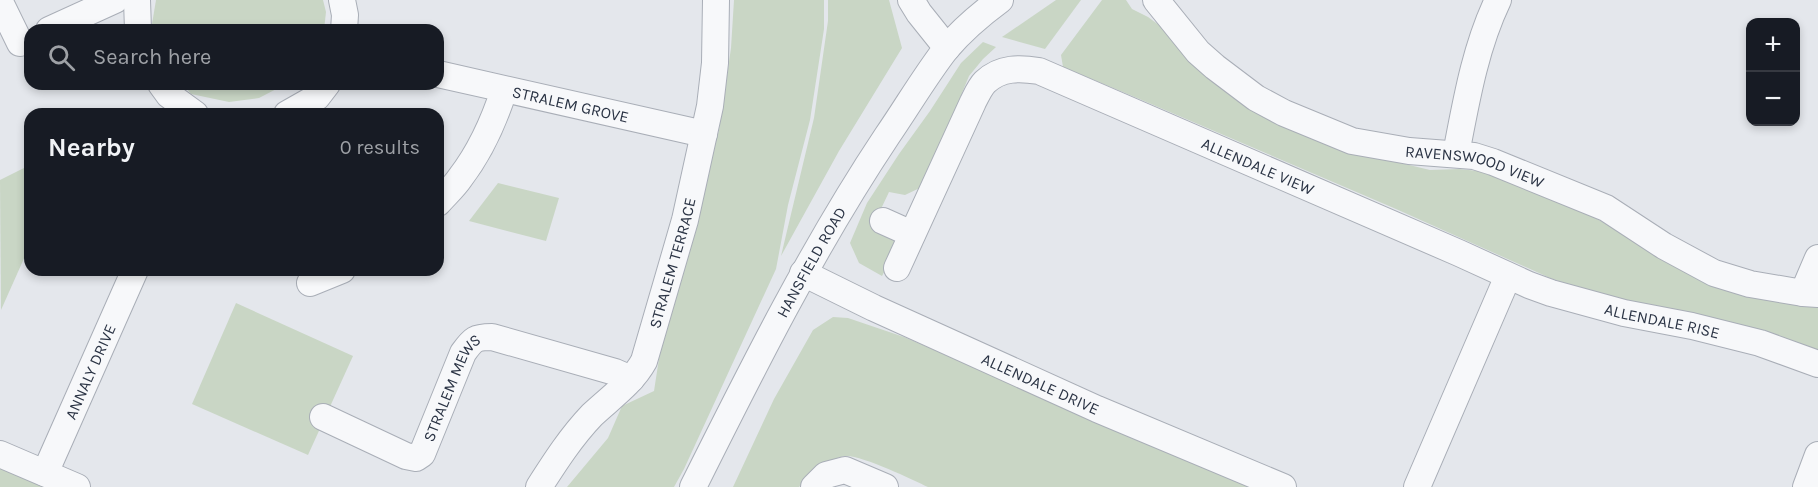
<!DOCTYPE html>
<html lang="en">
<head>
<meta charset="utf-8">
<style>
	:root { --surface:#171b24; --page:#242831; --text:#f1f3f6; --muted:#9ea1a6; --line:#363941 }
	body { margin:0; font-family:Karla,sans-serif; background:var(--page); color:var(--text) }
	.controls { position:absolute; right:18px; top:18px; display:grid; overflow:hidden; border-radius:12px; box-shadow:0 3px 9px #0003 }
	.controls button { width:54px; height:54px; display:grid; place-items:center; padding:0; border:0; border-bottom:2px solid var(--line); background:var(--surface); color:var(--text); font:30px sans-serif }
	.list { margin:0; padding:0; list-style:none }
	h2 { display:flex; justify-content:space-between; align-items:center; height:78px; margin:0; padding:0 24px; font-size:26px }
	h2 small { font-size:20px; font-weight:400; color:var(--muted) }
	.icon { flex:none; width:33px; height:33px; fill:none; stroke:currentColor; stroke-width:2; stroke-linecap:round; stroke-linejoin:round }
	.map { position:relative; flex:none; width:1818px; height:487px; overflow:hidden }
	.search { position:absolute; background:var(--surface); box-shadow:0 3px 9px #0003; left:24px; top:24px; width:420px; height:66px; display:flex; align-items:center; gap:15px; box-sizing:border-box; padding:0 21px; border-radius:18px; color:var(--muted); font-size:22px }
	.panel { position:absolute; background:var(--surface); box-shadow:0 3px 9px #0003; left:24px; top:108px; width:420px; height:168px; border-radius:18px }
	.map>svg:first-child { display:block }
	.green { fill:#c9d6c5 }
	.lines { fill:none; stroke-linecap:round; stroke-linejoin:round }
	.minor-casing { stroke:#a9aeb7; stroke-width:28 }
	.minor { stroke:#f7f8fa; stroke-width:26 }
	.labels { text-anchor:middle; dominant-baseline:central; stroke-width:4.5; stroke-linejoin:round; paint-order:stroke }
	.street-label { font-size:16px; fill:#2b3445; stroke:#f4f6f9 }
</style>
</head>
<body>
<div class="map">
<svg width="1818" height="487" viewBox="0 0 1818 487">
	<rect width="100%" height="100%" fill="#e4e7ec"/>
	<g class="green">
		<polygon points="156,0 323,0 326,12 324,30 151,30"/>
		<polygon points="734,0 824,0 824,29 810,120 788,205 776,269 684,469 674,487 567,487 608,438 622,406 654,391 662,339 719,130 731,48"/>
		<polygon points="828,0 889,0 902,48 839,151 781,256 814,118 828,21"/>
		<polygon points="1056,0 1081,0 1045,49 1002,37"/>
		<polygon points="1102,0 1126,0 1132,9 1148,17 1163,28 1200,71 1235,99 1314,135 1367,155 1405,164 1430,170 1459,169 1478,171 1495,176 1587,213 1703,281 1749,297 1818,306 1818,350 1763,333 1596,294 1550,278 1396,209 1137,98 1063,67 1061,55"/>
		<polygon points="983,42 996,47 983,59 969,76 924,186 905,195 889,192 880,211 897,242 893,256 882,276 859,263 850,243 867,203 899,154 930,111 961,63"/>
		<polygon points="183,84 286,84 259,98 229,102 191,94"/>
		<polygon points="30,165 30,245 1,310 0,180"/>
		<polygon points="498,183 559,198 546,241 469,221"/>
		<polygon points="236,303 353,356 308,455 192,404"/>
		<path d="M 833,317 L 848,318 L 904,337 L 1255,487 L 928,487 C 914,480 859,454 845,456 C 826,459 813,474 799,487 L 733,487 L 774,399 L 813,330 Z"/>
		<polygon points="0,467 45,487 0,487"/>
	</g>
	<g class="lines">
		<g class="minor-casing">
			<g id="minor">
				<polyline points="137,0 138,30"/>
				<polyline points="342,0 345,15 344,30"/>
				<polyline points="911,0 919,13 947,48"/>
				<path id="s1" d="M 1156,0 L 1198,52 L 1215,67 L 1256,98 L 1284,113 L 1352,141 L 1409,151 L 1474,156 L 1493,162 L 1606,208 L 1664,246 L 1714,273 L 1750,284 L 1803,293 L 1818,294"/>
				<polyline points="0,2 20,43"/>
				<polyline points="49,30 115,0"/>
				<path id="s2" d="M 438,74 L 704,134"/>
				<polyline points="161,84 169,95 195,114"/>
				<polyline points="287,114 317,97 327,84"/>
				<path d="M 1456,154 C 1466,102 1475,48 1498,0"/>
				<path d="M 438,203 C 445,195 454,187 460,178 C 480,152 494,121 504,90"/>
				<polyline points="883,221 912,234"/>
				<path id="s3" d="M 897,268 L 973,102 C 976,96 980,87 985,82 C 1001,67 1020,68 1039,71 L 1459,253 L 1529,285 L 1551,293 L 1624,313 L 1692,326 L 1760,343 L 1818,364"/>
				<path id="s4" d="M 803,273 L 874,308 L 1097,409 L 1283,487"/>
				<polyline points="310,283 342,270"/>
				<polyline points="1803,293 1818,258"/>
				<path id="s5" d="M 323,417 L 406,456 L 416,458 L 422,454 L 463,353 C 473,339 475,337 492,337 L 615,372 L 631,379"/>
				<polyline points="0,454 77,487"/>
				<path id="s6" d="M 45,473 L 135,270"/>
				<path id="s7" d="M 539,487 C 555,462 571,437 592,415 C 610,398 632,383 644,361 L 685,220 L 710,106 L 715,63 L 716,0"/>
				<path id="s8" d="M 693,487 C 753,367 813,247 887,136 C 907,107 925,76 946,49 C 962,30 981,14 1000,0"/>
				<polyline points="814,487 826,475 845,470 885,487"/>
				<polyline points="1417,487 1508,276"/>
				<polyline points="1806,487 1818,455"/>
			</g>
		</g>
		<use href="#minor" class="minor"/>
	</g>
	<g class="labels">
		<g class="street-label">
			<text stroke="none"><textPath href="#s2" startOffset="136">STRALEM GROVE</textPath></text>
			<text stroke="none"><textPath href="#s3" startOffset="502">ALLENDALE VIEW</textPath></text>
			<text stroke="none"><textPath href="#s1" startOffset="372">RAVENSWOOD VIEW</textPath></text>
			<text stroke="none"><textPath href="#s7" startOffset="267">STRALEM TERRACE</textPath></text>
			<text stroke="none"><textPath href="#s8" startOffset="254">HANSFIELD ROAD</textPath></text>
			<text stroke="none"><textPath href="#s3" startOffset="936">ALLENDALE RISE</textPath></text>
			<text stroke="none"><textPath href="#s6" startOffset="111">ANNALY DRIVE</textPath></text>
			<text stroke="none"><textPath href="#s4" startOffset="262">ALLENDALE DRIVE</textPath></text>
			<text stroke="none"><textPath href="#s5" startOffset="182">STRALEM MEWS</textPath></text>
		</g>
	</g>
</svg>
<div class="controls">
<button>+</button>
<button>−</button>
</div>
<div class="search"><svg class="icon" aria-label="search" viewBox="0 0 24 24"><circle cx="10" cy="10" r="6"/><path d="M15 15l6 6"/></svg>Search here</div>
<section class="panel">
<h2>Nearby<small>0 results</small></h2>
<ul class="list">
</ul>
</section>
</div>
</body>
</html>
